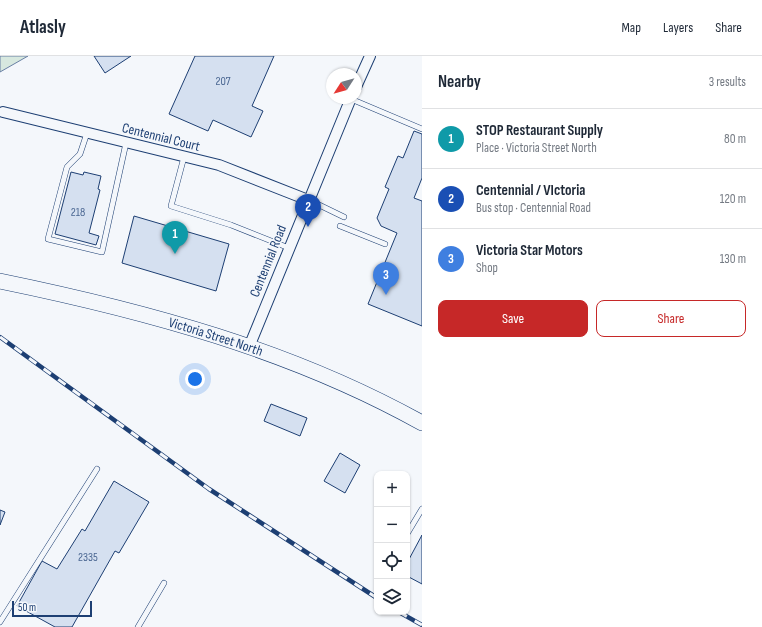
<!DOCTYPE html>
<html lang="en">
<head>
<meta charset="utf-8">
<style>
	:root { --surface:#fff; --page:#f2f2f3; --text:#1f2937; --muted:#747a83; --line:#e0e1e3; --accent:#c62828 }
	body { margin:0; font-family:"Sofia Sans Condensed",sans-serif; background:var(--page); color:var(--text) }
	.controls { position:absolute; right:12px; bottom:12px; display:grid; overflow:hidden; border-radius:8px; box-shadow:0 1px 3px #0004 }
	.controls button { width:36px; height:36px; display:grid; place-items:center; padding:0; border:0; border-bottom:1px solid var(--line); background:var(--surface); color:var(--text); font:20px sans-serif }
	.compass { position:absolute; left:326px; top:12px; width:36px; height:36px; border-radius:50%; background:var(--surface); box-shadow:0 1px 3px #0004; rotate:234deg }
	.scale { position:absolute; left:12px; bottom:10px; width:80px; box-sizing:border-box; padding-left:4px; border:2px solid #1d3f73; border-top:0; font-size:11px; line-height:14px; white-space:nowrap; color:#1d3f73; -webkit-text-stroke:3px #f4f7fb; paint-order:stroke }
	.you { position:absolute; left:195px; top:323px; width:14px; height:14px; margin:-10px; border:3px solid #fff; border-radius:50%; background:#1a73e8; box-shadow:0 0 0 6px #1a73e833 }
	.badge { display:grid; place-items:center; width:26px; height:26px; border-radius:50%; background:var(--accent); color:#fff; font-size:13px; font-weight:700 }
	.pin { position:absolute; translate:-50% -33px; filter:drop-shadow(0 1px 2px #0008) }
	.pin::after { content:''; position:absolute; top:21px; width:14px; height:12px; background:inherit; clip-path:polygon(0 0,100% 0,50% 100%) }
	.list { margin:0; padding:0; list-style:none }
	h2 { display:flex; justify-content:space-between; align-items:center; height:52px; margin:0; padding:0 16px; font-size:17px }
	h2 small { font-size:13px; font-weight:400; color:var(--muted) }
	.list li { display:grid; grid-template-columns:26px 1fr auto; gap:12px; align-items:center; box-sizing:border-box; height:60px; padding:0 16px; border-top:1px solid var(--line) }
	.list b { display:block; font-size:15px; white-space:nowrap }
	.list p { margin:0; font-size:13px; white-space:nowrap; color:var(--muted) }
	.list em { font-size:13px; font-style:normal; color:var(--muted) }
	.actions { display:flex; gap:8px; padding:12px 16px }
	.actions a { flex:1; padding:9px 0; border:1px solid var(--accent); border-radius:8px; text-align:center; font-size:14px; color:var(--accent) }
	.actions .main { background:var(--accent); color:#fff }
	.icon { flex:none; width:22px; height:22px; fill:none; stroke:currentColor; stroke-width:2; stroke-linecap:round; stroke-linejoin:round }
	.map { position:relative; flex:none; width:422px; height:571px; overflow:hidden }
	header { display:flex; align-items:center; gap:24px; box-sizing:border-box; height:56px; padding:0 20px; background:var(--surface); border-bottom:1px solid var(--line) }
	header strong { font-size:19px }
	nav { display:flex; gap:22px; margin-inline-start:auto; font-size:14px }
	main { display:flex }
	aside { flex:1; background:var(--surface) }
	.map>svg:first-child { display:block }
	.green { fill:#d7e8df; stroke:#687fa3 }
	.building { fill:#d5e0f0; stroke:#1d3f73 }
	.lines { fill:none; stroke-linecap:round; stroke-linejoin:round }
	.service-casing { stroke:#1d3f73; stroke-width:6 }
	.minor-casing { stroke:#1d3f73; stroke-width:12 }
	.primary-casing { stroke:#1d3f73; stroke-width:16 }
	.service { stroke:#f4f7fb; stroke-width:5 }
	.minor { stroke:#f4f7fb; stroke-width:10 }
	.primary { stroke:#f4f7fb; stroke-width:15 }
	.rail-casing { stroke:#1d3f73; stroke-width:4.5 }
	.rail { stroke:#f4f7fb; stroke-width:3; stroke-dasharray:9; stroke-linecap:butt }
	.labels { text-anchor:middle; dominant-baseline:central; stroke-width:3; stroke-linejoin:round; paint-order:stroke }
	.number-label { font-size:12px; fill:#4b6792 }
	.street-label { font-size:14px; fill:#1d3f73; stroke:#f4f7fb }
</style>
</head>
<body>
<header>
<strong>Atlasly</strong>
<nav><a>Map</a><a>Layers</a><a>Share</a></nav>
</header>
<main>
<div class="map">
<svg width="422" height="571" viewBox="0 0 422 571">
	<rect width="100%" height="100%" fill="#f4f7fb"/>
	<polygon class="green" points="0,0 28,0 0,16"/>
	<g class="building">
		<polygon points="94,0 131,0 105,17"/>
		<polygon points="195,0 274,0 252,50 263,55 251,81 213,64 208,75 169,58"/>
		<polygon points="414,75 422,78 422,122 414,142 422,145 422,270 368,248 397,177 381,170 377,162 389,133 385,131 398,100 403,102"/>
		<polygon points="71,116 83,119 84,116 101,120 98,133 100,134 89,177 99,180 96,189 55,178"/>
		<polygon points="134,160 229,188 216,235 122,207"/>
		<polygon points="271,348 307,362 300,380 264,365"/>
		<polygon points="340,397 360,409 345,437 324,425"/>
		<polygon points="114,425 149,446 119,497 115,495 72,571 55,571 17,550 42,505 57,513 82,473 85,475"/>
		<polygon points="0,454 5,456 0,469"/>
		<polygon points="422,479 422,528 407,520 407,507"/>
	</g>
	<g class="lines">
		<g class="service-casing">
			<g id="service">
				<polyline points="351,43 422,73"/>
				<polyline points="87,77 80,98 67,111 48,183 102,196 126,87"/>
				<polyline points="184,101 171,150 231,169 289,192"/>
				<polyline points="309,144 344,161"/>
				<polyline points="340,170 385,188"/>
				<polyline points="407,478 422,453"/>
				<polyline points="0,566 97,413"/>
				<polyline points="138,571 164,527"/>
			</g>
		</g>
		<g class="minor-casing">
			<g id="minor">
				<polyline points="356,31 370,0"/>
				<polyline points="3,56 219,109 308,144"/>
				<polyline points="249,291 351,42"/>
			</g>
		</g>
		<g class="primary-casing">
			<g id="primary">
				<path id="s1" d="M 0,225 C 146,255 291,294 422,367"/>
			</g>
		</g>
		<use href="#service" class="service"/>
		<use href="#minor" class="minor"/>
		<use href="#primary" class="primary"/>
		<g class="rail-casing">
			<g id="rail">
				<polyline points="0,281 209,433 377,542"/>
				<polyline points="399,556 422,569"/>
			</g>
		</g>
		<use href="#rail" class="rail"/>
	</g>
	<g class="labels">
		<g class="number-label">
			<text x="223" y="25">207</text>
			<text x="78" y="156">218</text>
			<text x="88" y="501">2335</text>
		</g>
		<g class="street-label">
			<text transform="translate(161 81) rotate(14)">Centennial Court</text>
			<text transform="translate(268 205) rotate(-68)">Centennial Road</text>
			<text stroke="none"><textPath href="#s1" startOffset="223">Victoria Street North</textPath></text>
		</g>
	</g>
</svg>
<div class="controls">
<button>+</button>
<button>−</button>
<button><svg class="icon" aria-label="locate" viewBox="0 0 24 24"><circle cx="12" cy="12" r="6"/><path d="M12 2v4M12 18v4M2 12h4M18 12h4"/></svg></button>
<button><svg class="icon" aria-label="layers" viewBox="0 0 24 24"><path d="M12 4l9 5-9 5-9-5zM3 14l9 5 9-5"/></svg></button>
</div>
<svg class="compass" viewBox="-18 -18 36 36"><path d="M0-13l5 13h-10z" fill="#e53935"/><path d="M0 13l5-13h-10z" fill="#747a83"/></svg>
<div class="scale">50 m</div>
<div class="you"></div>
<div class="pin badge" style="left:175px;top:198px;background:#0f9aa8">1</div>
<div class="pin badge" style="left:308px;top:171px;background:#1a4fb4">2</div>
<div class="pin badge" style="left:386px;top:239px;background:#3f7fe0">3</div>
</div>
<aside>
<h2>Nearby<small>3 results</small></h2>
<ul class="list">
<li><span class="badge" style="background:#0f9aa8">1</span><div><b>STOP Restaurant Supply</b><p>Place · Victoria Street North</p></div><em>80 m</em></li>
<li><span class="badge" style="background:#1a4fb4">2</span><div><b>Centennial / VIctoria</b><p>Bus stop · Centennial Road</p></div><em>120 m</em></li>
<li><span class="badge" style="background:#3f7fe0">3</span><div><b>Victoria Star Motors</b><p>Shop</p></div><em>130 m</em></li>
</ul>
<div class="actions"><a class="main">Save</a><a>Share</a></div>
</aside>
</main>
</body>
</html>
